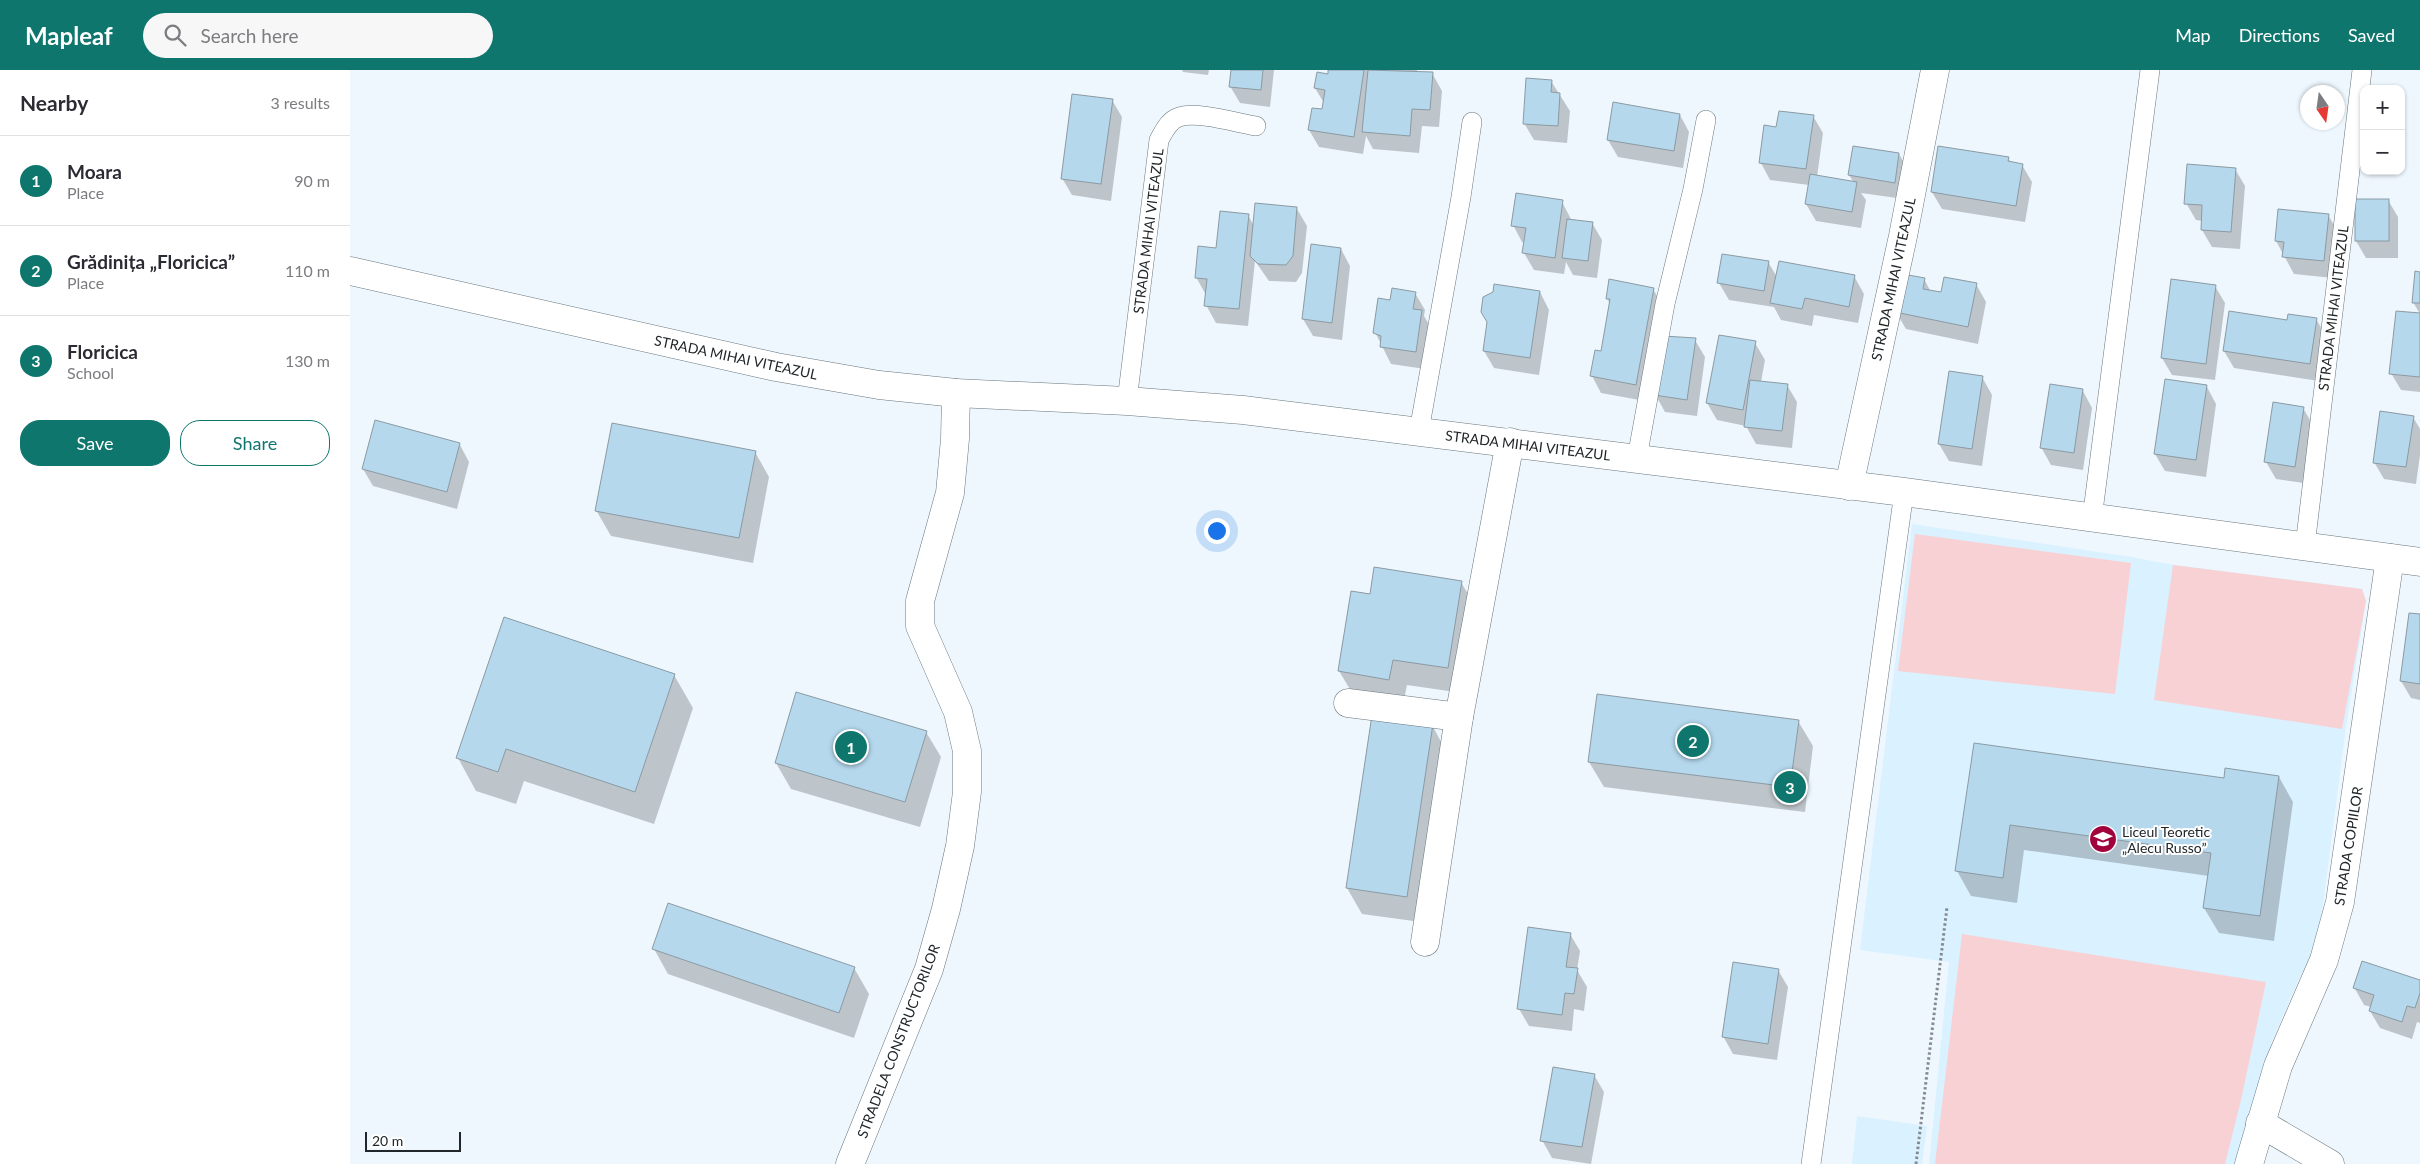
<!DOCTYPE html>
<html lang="en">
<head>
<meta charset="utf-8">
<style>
	:root { --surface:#fff; --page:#f7f7f7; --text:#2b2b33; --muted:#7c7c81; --line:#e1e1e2; --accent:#0f766e }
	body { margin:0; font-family:Lato,sans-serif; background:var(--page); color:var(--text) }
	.controls { position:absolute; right:15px; top:15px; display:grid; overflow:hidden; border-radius:10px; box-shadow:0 1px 4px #0004 }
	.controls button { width:45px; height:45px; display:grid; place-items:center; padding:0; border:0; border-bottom:1px solid var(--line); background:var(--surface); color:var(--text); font:25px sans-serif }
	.compass { position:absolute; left:1950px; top:15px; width:45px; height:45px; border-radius:50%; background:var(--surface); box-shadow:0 1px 4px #0004; rotate:167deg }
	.scale { position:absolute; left:15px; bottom:12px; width:96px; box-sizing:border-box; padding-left:5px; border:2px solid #202629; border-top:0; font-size:14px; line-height:18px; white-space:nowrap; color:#202629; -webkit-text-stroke:4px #fff; paint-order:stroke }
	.you { position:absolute; left:866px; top:460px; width:18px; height:18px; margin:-12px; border:4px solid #fff; border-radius:50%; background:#1a73e8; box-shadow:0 0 0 8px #1a73e833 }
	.badge { display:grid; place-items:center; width:32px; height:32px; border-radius:50%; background:var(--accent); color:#fff; font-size:16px; font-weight:700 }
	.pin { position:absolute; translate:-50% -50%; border:2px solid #fff; box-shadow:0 1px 5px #0006 }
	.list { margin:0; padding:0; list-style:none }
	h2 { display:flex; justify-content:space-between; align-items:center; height:65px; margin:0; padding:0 20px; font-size:21px }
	h2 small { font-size:16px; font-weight:400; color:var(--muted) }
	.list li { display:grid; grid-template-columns:32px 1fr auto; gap:15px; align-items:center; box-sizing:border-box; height:90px; padding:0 20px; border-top:1px solid var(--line) }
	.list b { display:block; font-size:19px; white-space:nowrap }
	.list p { margin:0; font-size:16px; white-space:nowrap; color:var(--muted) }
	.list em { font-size:16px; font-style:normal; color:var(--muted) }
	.actions { display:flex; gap:10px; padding:15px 20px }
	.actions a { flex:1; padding:11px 0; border:1px solid var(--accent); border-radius:20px; text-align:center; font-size:18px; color:var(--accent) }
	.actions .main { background:var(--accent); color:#fff }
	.icon { flex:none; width:28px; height:28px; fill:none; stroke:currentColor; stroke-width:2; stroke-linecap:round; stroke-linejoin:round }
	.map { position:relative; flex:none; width:2070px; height:1094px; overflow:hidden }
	header { display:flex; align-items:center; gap:30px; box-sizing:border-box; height:70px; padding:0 25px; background:var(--accent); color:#fff }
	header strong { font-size:24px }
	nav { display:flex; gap:28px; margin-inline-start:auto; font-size:18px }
	.search { width:350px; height:45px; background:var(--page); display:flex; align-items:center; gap:12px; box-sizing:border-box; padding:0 18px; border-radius:28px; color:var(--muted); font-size:19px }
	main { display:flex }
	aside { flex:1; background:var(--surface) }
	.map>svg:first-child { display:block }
	.built { fill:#daf1ff }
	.green { fill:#f8d1d5 }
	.shadow { fill:#0003 }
	.building { fill:#b5d8ed; stroke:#8b9aa3 }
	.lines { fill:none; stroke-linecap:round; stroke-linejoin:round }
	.service-casing { stroke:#68767e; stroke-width:20 }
	.pedestrian-casing { stroke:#68767e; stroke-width:29 }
	.minor-casing { stroke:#68767e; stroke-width:29 }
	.tertiary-casing { stroke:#68767e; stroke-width:29 }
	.path { stroke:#848b90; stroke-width:3; stroke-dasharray:2.5 2.5; stroke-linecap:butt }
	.service { stroke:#fff; stroke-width:19 }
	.pedestrian { stroke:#fff; stroke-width:28 }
	.minor { stroke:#fff; stroke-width:28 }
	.tertiary { stroke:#fff; stroke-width:28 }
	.labels { text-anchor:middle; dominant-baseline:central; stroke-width:4; stroke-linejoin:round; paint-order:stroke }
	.street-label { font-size:14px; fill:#202629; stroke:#fff }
	.poi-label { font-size:14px; fill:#202629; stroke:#fff; text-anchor:start }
</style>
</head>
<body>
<header>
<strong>Mapleaf</strong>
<div class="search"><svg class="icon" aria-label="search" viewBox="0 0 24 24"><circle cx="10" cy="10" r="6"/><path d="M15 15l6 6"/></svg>Search here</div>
<nav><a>Map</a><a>Directions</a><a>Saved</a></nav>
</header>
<main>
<aside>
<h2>Nearby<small>3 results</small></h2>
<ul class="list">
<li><span class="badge">1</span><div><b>Moara</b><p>Place</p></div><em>90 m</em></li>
<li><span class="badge">2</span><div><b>Grădinița „Floricica”</b><p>Place</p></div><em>110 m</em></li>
<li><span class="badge">3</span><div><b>Floricica</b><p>School</p></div><em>130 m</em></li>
</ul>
<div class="actions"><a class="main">Save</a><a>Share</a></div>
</aside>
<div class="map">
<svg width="2070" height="1094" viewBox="0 0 2070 1094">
	<rect width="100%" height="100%" fill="#eef7fd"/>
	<g class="built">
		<polygon points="1562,454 1782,487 1823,495 2012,519 2016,531 1996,657 1967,881 1950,907 1922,971 1889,1094 1579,1094 1599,892 1510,880"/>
		<polygon points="1507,1046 1577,1056 1572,1094 1502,1094"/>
	</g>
	<g class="green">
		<polygon points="1565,464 1781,493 1765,624 1548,601"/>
		<polygon points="1823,495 2012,519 2016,531 1992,659 1804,630"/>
		<polygon points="1612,864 1916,912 1891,1030 1875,1094 1585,1094"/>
	</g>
	<g class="shadow">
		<polygon points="832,0 859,0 858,5 833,2"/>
		<polygon points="882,0 924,0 920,37 890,33 880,16"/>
		<polygon points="980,0 1067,0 1067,2 1082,3 1092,21 1089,57 1072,56 1069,83 1023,79 1016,66 1013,84 969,77 959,60 973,41 974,33 965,18 979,6"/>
		<polygon points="1201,11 1220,41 1217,73 1184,70 1174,53"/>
		<polygon points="762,30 772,47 761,131 722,125 712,108"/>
		<polygon points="1330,45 1339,62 1333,98 1268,87 1258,70"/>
		<polygon points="1463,46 1473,63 1467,107 1504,113 1499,105 1549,84 1559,101 1554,129 1511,123 1516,130 1511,158 1466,151 1456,134 1459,115 1420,110 1411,93 1427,58"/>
		<polygon points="1589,77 1658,88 1661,93 1672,95 1682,112 1675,152 1592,139 1582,122"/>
		<polygon points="1885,99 1895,116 1890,179 1862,177 1852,160 1853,151 1846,150 1836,133"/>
		<polygon points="2038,130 2048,147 2048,188 2016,188 2006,171"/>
		<polygon points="1212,132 1222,151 1242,153 1252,170 1247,208 1223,205 1216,192 1214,204 1184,200 1174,183 1175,173 1172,172 1163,155"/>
		<polygon points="947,139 957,156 952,203 946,212 919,211 905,191 898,256 866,253 856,235 856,225 846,207 867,180 898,145 904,156"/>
		<polygon points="1978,145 1988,162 1983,208 1944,204 1926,171"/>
		<polygon points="991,179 1000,196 992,270 963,266 953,249"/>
		<polygon points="1418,192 1427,207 1504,206 1514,224 1508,253 1464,245 1462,256 1431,250 1424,237 1379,230 1369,213"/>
		<polygon points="2070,203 2070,244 2063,232"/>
		<polygon points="1574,209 1581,222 1592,224 1626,214 1636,232 1628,274 1556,259 1546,242"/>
		<polygon points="1865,216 1875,233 1865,310 1822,305 1812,288"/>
		<polygon points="1303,219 1313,236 1295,331 1251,323 1242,306 1252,282 1260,234 1257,228"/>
		<polygon points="1190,222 1199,240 1189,305 1144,298 1134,281 1139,252"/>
		<polygon points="1065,223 1075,240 1074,246 1081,258 1075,299 1041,294 1025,262 1042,232"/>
		<polygon points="2070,244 2070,322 2051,320 2041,303"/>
		<polygon points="1966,249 1976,266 1969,311 1884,298 1874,281 1938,251"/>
		<polygon points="1345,270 1355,287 1347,346 1315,342 1305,324"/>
		<polygon points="1405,273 1415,290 1411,312 1437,315 1447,332 1442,378 1406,374 1396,356 1367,350 1357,333"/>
		<polygon points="1632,307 1642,325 1632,396 1599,391 1589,374"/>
		<polygon points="1857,317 1866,334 1856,407 1815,401 1805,384"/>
		<polygon points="1733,321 1742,338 1733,400 1701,395 1691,377"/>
		<polygon points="1953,338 1963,355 1954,413 1926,409 1916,392"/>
		<polygon points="2063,347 2070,359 2070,385 2066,414 2034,409 2024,392"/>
		<polygon points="110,375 119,392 107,439 23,416 13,399"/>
		<polygon points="405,382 419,407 403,493 261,466 246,440"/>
		<polygon points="1111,512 1126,538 1112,623 1057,615 1053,635 1004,626 989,601 1021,526"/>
		<polygon points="2060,544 2070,546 2070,630 2061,628 2051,611"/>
		<polygon points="324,605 343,638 304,754 174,711 166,734 126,721 108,688"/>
		<polygon points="447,624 576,662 591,687 570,757 441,719 426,693"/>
		<polygon points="1023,647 1082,655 1096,681 1071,852 1012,844 997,818"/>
		<polygon points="1448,651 1463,676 1455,742 1254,717 1239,692"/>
		<polygon points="1625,674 1876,709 1929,707 1943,732 1924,871 1869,863 1854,838 1859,806 1674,780 1667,833 1621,826 1607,801"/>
		<polygon points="1220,864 1230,881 1227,900 1237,917 1234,941 1224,939 1222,961 1179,956 1169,939"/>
		<polygon points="304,879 504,898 519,924 504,968 318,904"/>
		<polygon points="1428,900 1438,917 1427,990 1383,984 1373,966"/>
		<polygon points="2070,912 2070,953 2067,952 2062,969 2030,958 2020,941 2021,937 2014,935 2004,917"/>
		<polygon points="1244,1005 1254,1022 1241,1094 1202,1088 1192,1070"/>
	</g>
	<g class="building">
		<polygon points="881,0 913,0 911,20 879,17"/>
		<polygon points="978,0 1014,0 1004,67 958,60 962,38 972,39 975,20 964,18 967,2 978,4"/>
		<polygon points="1018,0 1083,2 1080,40 1062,39 1060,66 1012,62"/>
		<polygon points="1176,8 1202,10 1201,22 1210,23 1208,56 1173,54"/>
		<polygon points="722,24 763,29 751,114 711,109"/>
		<polygon points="1263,32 1330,44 1324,81 1257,70"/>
		<polygon points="1429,41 1464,45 1456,99 1409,93 1414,55 1426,57"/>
		<polygon points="1503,76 1549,83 1545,113 1498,105"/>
		<polygon points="1588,76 1659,87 1658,91 1673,94 1666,136 1581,122"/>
		<polygon points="1837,94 1886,98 1881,162 1851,160 1852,135 1834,134"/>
		<polygon points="1460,104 1507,112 1502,142 1455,134"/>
		<polygon points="1166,123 1213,130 1205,188 1172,183 1176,158 1161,156"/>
		<rect x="2005" y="129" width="34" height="42"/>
		<polygon points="905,133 947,137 943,186 936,195 908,194 900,186"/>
		<polygon points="1928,139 1979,144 1974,191 1932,187 1934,172 1925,171"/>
		<polygon points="870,141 899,144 889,239 854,236 857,209 845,208 848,176 866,178"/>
		<polygon points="1217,149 1243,152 1238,191 1212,188"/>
		<polygon points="961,174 991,178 982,253 952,249"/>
		<polygon points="1372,184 1419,191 1414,221 1367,213"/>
		<polygon points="1429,191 1505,205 1499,237 1455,228 1452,239 1420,233"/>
		<polygon points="2065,201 2070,202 2070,233 2062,233"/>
		<polygon points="1558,205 1575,208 1573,219 1591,222 1594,207 1627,213 1618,257 1545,242 1551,212 1557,213"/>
		<polygon points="1259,209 1304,218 1286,315 1240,306 1245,280 1251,281 1260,229 1256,229"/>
		<polygon points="1821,209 1866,215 1856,294 1811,288"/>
		<polygon points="1144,214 1190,221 1180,288 1133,281 1137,252 1131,242 1133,227 1143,222"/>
		<polygon points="1042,218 1066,222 1063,239 1072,240 1066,282 1030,277 1031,266 1023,263 1028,228 1040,230"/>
		<polygon points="1879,241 1937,250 1938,244 1967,248 1960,294 1873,281"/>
		<polygon points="2046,241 2070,243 2070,307 2039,304"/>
		<polygon points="1369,265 1406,271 1393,340 1356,333"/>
		<polygon points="1313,266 1346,268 1337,330 1304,325"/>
		<polygon points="1599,301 1633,306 1622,379 1588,374"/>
		<polygon points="1815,309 1857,315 1846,390 1804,384"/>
		<polygon points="1400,310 1438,314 1432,361 1394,357"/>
		<polygon points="1700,314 1733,319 1724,383 1690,378"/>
		<polygon points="1923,332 1954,337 1945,397 1914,392"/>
		<polygon points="2030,341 2064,346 2056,397 2023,393"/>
		<polygon points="25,350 110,373 97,422 12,399"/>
		<polygon points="262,353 406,381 389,468 245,441"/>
		<polygon points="1024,497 1112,511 1098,598 1043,590 1039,610 988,601 1001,521 1020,524"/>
		<polygon points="2059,543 2070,544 2070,614 2050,611"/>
		<polygon points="154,547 325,604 285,722 156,679 148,702 106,688"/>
		<polygon points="446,622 577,661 555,732 425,693"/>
		<polygon points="1247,624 1449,650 1440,717 1238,692"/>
		<polygon points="1022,645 1083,654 1057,827 996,818"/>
		<polygon points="1624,673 1874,708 1875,698 1929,706 1910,846 1853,838 1861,783 1660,755 1653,808 1605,801"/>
		<polygon points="318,833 505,897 489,943 302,879"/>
		<polygon points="1178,857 1221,863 1216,897 1228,898 1224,924 1215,923 1212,945 1167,939"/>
		<polygon points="2012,891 2070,910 2070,923 2065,938 2057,936 2052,952 2019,941 2024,925 2003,918"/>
		<polygon points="1383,892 1429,899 1418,974 1372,967"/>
		<polygon points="1203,997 1245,1004 1232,1077 1190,1071"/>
	</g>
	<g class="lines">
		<g class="service-casing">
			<g id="service">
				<path d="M 777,331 L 809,70 C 814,61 819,50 829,47 C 848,41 887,53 906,56"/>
				<polyline points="1069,361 1111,127 1122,52"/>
				<polyline points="1287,388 1315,234 1343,119 1356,50"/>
				<polyline points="1742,449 1800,0"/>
				<polyline points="1955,476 2012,0"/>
				<polyline points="1461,1094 1554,422"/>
			</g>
		</g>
		<g class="pedestrian-casing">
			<g id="pedestrian">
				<polyline points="998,633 1109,647"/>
				<polyline points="1075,872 1109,647 1160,372"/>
			</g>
		</g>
		<g class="minor-casing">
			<g id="minor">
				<polyline points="1499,416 1553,166 1585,0"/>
				<polyline points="1910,1053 1980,1094"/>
				<polyline points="500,1094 579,899 596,839 610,776 617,722 617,681 608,642 570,556 570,531 600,423 605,369 606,323"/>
				<polyline points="1899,1094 1928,996 1974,890 1990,832 2040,488"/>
			</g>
		</g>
		<g class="tertiary-casing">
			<polyline id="tertiary" points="0,201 426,297 529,315 606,323 777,331 893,340 1554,422 2070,492"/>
		</g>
		<polyline class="path" points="1566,1094 1597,837"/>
		<use href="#service" class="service"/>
		<use href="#pedestrian" class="pedestrian"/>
		<use href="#minor" class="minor"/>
		<use href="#tertiary" class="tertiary"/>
	</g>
	<defs>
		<g id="school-disc" transform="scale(1.4375)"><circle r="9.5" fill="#a1033c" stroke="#fff"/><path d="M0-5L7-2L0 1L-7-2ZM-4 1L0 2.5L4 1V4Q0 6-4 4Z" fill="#fff"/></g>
	</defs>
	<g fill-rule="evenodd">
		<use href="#school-disc" x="1753" y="769"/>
	</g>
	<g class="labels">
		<g class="street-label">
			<text transform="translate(798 161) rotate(-83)">STRADA MIHAI VITEAZUL</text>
			<text transform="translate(1543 209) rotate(-78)">STRADA MIHAI VITEAZUL</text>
			<text transform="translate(1983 238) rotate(-83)">STRADA MIHAI VITEAZUL</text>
			<text transform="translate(386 287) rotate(12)">STRADA MIHAI VITEAZUL</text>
			<text transform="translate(1178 375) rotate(7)">STRADA MIHAI VITEAZUL</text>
			<text transform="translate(1998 776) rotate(-81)">STRADA COPIILOR</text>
			<text transform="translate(548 971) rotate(-69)">STRADELA CONSTRUCTORILOR</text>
		</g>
		<g class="poi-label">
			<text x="1772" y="761">Liceul Teoretic<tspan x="1772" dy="16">„Alecu Russo”</tspan></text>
		</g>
	</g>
</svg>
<div class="controls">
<button>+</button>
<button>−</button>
</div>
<svg class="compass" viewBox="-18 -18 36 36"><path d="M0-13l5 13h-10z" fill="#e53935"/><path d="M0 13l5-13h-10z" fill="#7c7c81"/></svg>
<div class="scale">20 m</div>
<div class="you"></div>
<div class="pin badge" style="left:501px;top:677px">1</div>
<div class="pin badge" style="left:1343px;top:671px">2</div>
<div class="pin badge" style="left:1440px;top:717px">3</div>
</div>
</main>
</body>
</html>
